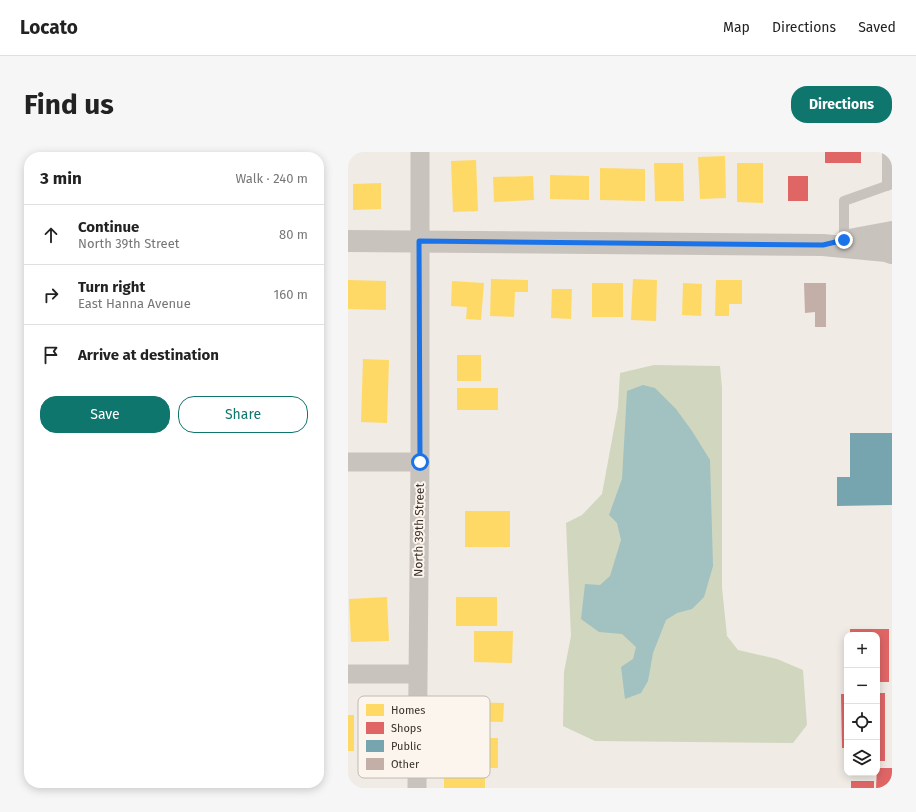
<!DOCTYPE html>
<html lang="en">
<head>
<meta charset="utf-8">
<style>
	:root { --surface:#fff; --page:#f6f6f6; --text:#222; --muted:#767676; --line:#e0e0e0; --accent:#0f766e }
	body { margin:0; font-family:"Fira Sans",sans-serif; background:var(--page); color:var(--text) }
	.controls { position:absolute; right:12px; bottom:12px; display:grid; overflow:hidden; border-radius:8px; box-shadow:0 2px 10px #0003 }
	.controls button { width:36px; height:36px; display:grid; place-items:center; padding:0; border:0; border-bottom:1px solid var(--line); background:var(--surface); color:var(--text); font:20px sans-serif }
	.stop { position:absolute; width:12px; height:12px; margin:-9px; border:3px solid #1a73e8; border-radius:50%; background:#fff }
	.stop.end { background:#1a73e8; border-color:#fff; box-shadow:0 1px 4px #0008 }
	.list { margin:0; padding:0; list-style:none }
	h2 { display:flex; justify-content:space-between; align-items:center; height:52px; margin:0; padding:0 16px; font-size:17px }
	h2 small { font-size:13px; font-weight:400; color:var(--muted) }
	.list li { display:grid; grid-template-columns:26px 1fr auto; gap:12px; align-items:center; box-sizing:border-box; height:60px; padding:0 16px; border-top:1px solid var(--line) }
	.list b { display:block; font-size:15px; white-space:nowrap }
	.list p { margin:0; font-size:13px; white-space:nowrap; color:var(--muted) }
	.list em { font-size:13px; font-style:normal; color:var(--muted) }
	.actions { display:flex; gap:8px; padding:12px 16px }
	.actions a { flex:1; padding:9px 0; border:1px solid var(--accent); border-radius:16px; text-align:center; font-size:14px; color:var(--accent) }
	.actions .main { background:var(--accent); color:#fff }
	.icon { flex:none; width:22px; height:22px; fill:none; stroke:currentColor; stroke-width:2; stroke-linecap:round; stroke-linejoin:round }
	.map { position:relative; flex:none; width:544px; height:636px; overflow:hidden; border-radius:16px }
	header { display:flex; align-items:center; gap:24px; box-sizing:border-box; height:56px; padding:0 20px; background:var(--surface); border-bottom:1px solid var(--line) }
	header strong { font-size:19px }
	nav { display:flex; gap:22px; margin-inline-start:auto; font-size:14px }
	.intro { display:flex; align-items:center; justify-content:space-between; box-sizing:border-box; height:96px; padding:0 24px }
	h1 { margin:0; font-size:28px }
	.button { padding:10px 18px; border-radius:16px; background:var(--accent); color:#fff; font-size:14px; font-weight:700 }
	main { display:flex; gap:24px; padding:0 24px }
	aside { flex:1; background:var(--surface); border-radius:16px; box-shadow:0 2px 10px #0003 }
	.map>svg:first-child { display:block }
	.green { fill:#d1d6bf }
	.water { fill:#a1c2c1 }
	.homes { fill:#ffd966 }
	.shops { fill:#e06666 }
	.public { fill:#76a5af }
	.building { fill:#c3afa7 }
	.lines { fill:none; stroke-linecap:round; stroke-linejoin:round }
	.service { stroke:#c9c3be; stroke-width:10 }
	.minor { stroke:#c9c3be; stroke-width:19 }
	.tertiary { stroke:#c9c3be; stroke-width:22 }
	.route { stroke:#1a73e8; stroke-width:5 }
	.labels { text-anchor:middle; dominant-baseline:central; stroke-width:4; stroke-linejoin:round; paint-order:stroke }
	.street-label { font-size:12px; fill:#3b302b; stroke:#fbf5ee }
	.key { fill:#fbf5ee; stroke:#c1bab4; stroke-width:1 }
	.key-label { font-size:11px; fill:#3b302b }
</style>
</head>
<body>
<header>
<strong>Locato</strong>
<nav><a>Map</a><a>Directions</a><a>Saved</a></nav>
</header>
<div class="intro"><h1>Find us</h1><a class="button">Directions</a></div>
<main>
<aside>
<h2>3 min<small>Walk · 240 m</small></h2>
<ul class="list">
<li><svg class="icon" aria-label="ahead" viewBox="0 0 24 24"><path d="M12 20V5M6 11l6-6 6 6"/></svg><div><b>Continue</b><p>North 39th Street</p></div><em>80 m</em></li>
<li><svg class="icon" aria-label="right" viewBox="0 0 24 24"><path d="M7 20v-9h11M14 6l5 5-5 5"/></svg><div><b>Turn right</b><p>East Hanna Avenue</p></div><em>160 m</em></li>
<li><svg class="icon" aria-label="arrive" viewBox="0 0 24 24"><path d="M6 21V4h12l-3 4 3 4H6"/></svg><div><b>Arrive at destination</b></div></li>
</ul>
<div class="actions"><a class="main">Save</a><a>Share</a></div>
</aside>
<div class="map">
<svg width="544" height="636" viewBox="0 0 544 636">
	<rect width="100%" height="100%" fill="#f0ebe5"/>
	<polygon class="green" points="306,213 372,214 374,236 374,436 379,484 390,498 429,507 455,518 459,573 445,591 247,589 215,574 216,520 223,484 218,371 234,363 254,342 270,255 272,221"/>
	<polygon class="water" points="295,233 307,236 328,257 344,279 362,308 365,414 356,445 344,457 329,461 318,468 305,501 300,529 293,541 277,547 273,515 285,507 288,495 274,482 251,480 233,467 237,432 252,433 262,424 273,388 269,371 261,363 274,327 279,239"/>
	<g class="homes">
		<polygon points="377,4 378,46 352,47 350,5"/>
		<polygon points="128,8 130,59 105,60 103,9"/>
		<polygon points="306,11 335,11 336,49 307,49"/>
		<polygon points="389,11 415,11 415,51 389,50"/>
		<polygon points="252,16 297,17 297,49 252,48"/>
		<polygon points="202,23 241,24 241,48 202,47"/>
		<polygon points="185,24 186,48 146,50 145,25"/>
		<polygon points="33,31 33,57 5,58 5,32"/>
		<polygon points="143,127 180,128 180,140 167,140 166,165 142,164"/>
		<polygon points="285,127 309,128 308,169 283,168"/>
		<polygon points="0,128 38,129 38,158 0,157"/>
		<polygon points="368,128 394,128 394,152 381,152 381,164 367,164"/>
		<polygon points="104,129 136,131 133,168 118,167 119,155 103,154"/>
		<rect x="244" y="131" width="31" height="34"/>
		<polygon points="335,131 354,132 353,164 334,163"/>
		<polygon points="204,137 224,137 223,167 203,166"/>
		<rect x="109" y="203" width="24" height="26"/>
		<polygon points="15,207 41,208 39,271 13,270"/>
		<rect x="109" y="236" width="41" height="22"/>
		<rect x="117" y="359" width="45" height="36"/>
		<polygon points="39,445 41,489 3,490 1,447"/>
		<rect x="108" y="445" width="41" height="29"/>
		<polygon points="126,479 165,479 164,511 126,510"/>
		<polygon points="115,550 156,551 155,570 114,569"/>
		<rect x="0" y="563" width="6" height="36"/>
		<polygon points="120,586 150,586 150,616 119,616"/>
		<rect x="96" y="625" width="41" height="11"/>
	</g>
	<g class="shops">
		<rect x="477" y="0" width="36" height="11"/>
		<rect x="440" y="24" width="20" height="25"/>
		<polygon points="502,477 541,477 541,530 529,530 529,483 502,483"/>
		<rect x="529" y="541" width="8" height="68"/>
		<polygon points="493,542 499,542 499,596 494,596"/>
		<polygon points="529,616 544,616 544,636 528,636"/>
		<rect x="503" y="629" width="23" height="7"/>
	</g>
	<polygon class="public" points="502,281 544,281 544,353 489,354 489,325 502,325"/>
	<polygon class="building" points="456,131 478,131 478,175 467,175 467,160 457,161"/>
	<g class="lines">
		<g class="service">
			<polyline points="539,0 539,34"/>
			<polyline points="496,88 496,49 544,32"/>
		</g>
		<g class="minor">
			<polyline points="0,310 72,310"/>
			<polyline points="0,522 69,522"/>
			<polyline points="69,636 72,310 72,0"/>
		</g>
		<g class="tertiary">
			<polyline points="501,88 544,80"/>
			<polyline points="0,89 475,93 538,99 544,101"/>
		</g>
	</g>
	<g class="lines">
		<polyline class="route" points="72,310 71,89 475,93 496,88"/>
	</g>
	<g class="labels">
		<g class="street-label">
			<text transform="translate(71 378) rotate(-89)">North 39th Street</text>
		</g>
	</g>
	<rect x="10" y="544" width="132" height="82" rx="6" class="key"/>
	<rect x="18" y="552" width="18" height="12" fill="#ffd966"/>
	<rect x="18" y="570" width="18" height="12" fill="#e06666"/>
	<rect x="18" y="588" width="18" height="12" fill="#76a5af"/>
	<rect x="18" y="606" width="18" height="12" fill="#c3afa7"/>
	<g class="key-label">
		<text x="43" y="562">Homes</text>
		<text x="43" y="580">Shops</text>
		<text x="43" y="598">Public</text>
		<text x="43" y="616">Other</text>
	</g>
</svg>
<div class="controls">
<button>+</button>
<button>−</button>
<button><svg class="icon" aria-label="locate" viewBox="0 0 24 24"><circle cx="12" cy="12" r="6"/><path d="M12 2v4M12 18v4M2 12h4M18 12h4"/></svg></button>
<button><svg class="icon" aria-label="layers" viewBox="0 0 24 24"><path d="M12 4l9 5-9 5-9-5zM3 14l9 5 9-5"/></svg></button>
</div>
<div class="stop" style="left:72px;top:310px"></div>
<div class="stop end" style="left:496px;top:88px"></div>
</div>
</main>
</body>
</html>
